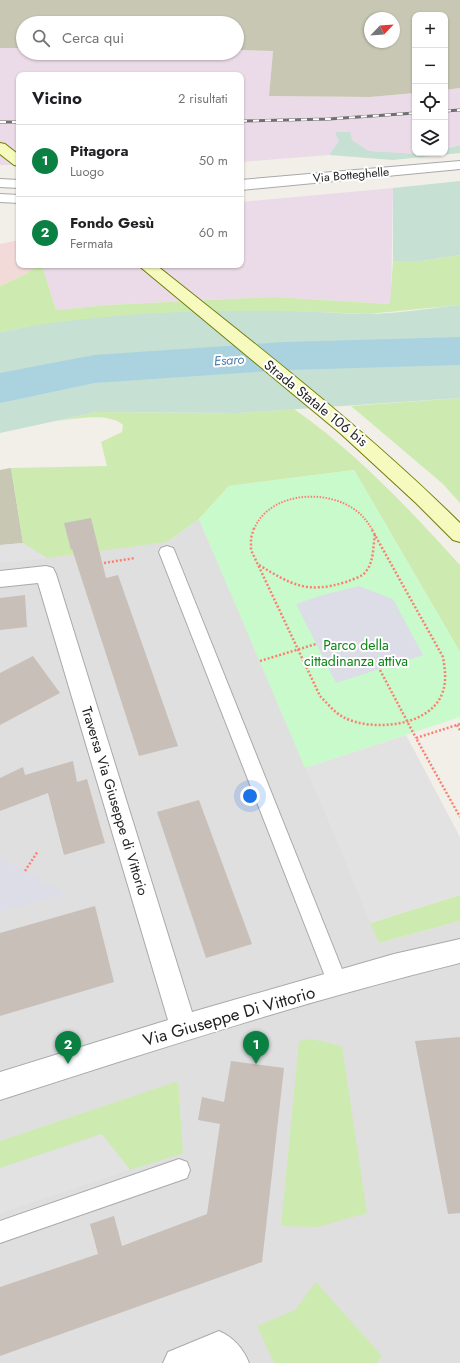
<!DOCTYPE html>
<html lang="it">
<head>
<meta charset="utf-8">
<style>
	:root { --surface:#fff; --page:#f2f2f2; --text:#202124; --muted:#757577; --line:#e0e0e0; --accent:#0b8043 }
	body { margin:0; font-family:Jost,sans-serif; background:var(--page); color:var(--text) }
	.controls { position:absolute; right:12px; top:12px; display:grid; overflow:hidden; border-radius:8px; box-shadow:0 1px 3px #0004 }
	.controls button { width:36px; height:36px; display:grid; place-items:center; padding:0; border:0; border-bottom:1px solid var(--line); background:var(--surface); color:var(--text); font:20px sans-serif }
	.compass { position:absolute; left:364px; top:12px; width:36px; height:36px; border-radius:50%; background:var(--surface); box-shadow:0 1px 3px #0004; rotate:65deg }
	.you { position:absolute; left:250px; top:796px; width:14px; height:14px; margin:-10px; border:3px solid #fff; border-radius:50%; background:#1a73e8; box-shadow:0 0 0 6px #1a73e833 }
	.badge { display:grid; place-items:center; width:26px; height:26px; border-radius:50%; background:var(--accent); color:#fff; font-size:13px; font-weight:700 }
	.pin { position:absolute; translate:-50% -33px; filter:drop-shadow(0 1px 2px #0008) }
	.pin::after { content:''; position:absolute; top:21px; width:14px; height:12px; background:inherit; clip-path:polygon(0 0,100% 0,50% 100%) }
	.list { margin:0; padding:0; list-style:none }
	h2 { display:flex; justify-content:space-between; align-items:center; height:52px; margin:0; padding:0 16px; font-size:17px }
	h2 small { font-size:13px; font-weight:400; color:var(--muted) }
	.list li { display:grid; grid-template-columns:26px 1fr auto; gap:12px; align-items:center; box-sizing:border-box; height:72px; padding:0 16px; border-top:1px solid var(--line) }
	.list b { display:block; font-size:15px; white-space:nowrap }
	.list p { margin:0; font-size:13px; white-space:nowrap; color:var(--muted) }
	.list em { font-size:13px; font-style:normal; color:var(--muted) }
	.icon { flex:none; width:22px; height:22px; fill:none; stroke:currentColor; stroke-width:2; stroke-linecap:round; stroke-linejoin:round }
	.map { position:relative; flex:none; width:460px; height:1363px; overflow:hidden }
	.search { position:absolute; background:var(--surface); box-shadow:0 1px 3px #0004; left:16px; top:16px; width:228px; height:44px; display:flex; align-items:center; gap:10px; box-sizing:border-box; padding:0 14px; border-radius:22px; color:var(--muted); font-size:15px }
	.panel { position:absolute; background:var(--surface); box-shadow:0 1px 3px #0004; left:16px; top:72px; width:228px; height:196px; border-radius:8px }
	.map>svg:first-child { display:block }
	.residential { fill:#e0dfdf }
	.commercial { fill:#f2dad9 }
	.industrial { fill:#ebdbe8 }
	.construction { fill:#c7c7b4; fill-rule:evenodd }
	.grass { fill:#cdebb0 }
	.wetland { fill:#c6e0d4 }
	.park { fill:#c8facc }
	.parking { fill:#e2e2e2 }
	.plaza { fill:#dddde8 }
	.lines { fill:none; stroke-linecap:round; stroke-linejoin:round }
	.river { fill:#aad3df; fill-rule:evenodd }
	.building { fill:#c7bfb8 }
	.service-casing { stroke:#a9a9a9; stroke-width:2 }
	.minor-casing { stroke:#a9a9a9; stroke-width:2 }
	.secondary-casing { stroke:#707d05; stroke-width:2 }
	.path-far1 { stroke:#fa8072; stroke-width:2; stroke-dasharray:1.5 1.5; stroke-linecap:butt }
	.path { stroke:#fa8072; stroke-width:2.5; stroke-dasharray:2 2; stroke-linecap:butt }
	.service { fill:#fff; fill-rule:evenodd }
	.minor { fill:#fff; fill-rule:evenodd }
	.secondary { fill:#f7fabf; fill-rule:evenodd }
	.rail-casing { stroke:#707070; stroke-width:3 }
	.rail { stroke:#fff; stroke-width:2; stroke-dasharray:6; stroke-linecap:butt }
	.labels { text-anchor:middle; dominant-baseline:central; stroke-width:4; stroke-linejoin:round; paint-order:stroke }
	.far-street-label { font-size:12px; fill:#222; stroke:#fff }
	.far-water-label { font-size:13px; font-style:italic; fill:#4a7aab; stroke:#fff }
	.street-label { font-size:14px; fill:#222; stroke:#fff }
	.park-label { font-size:14px; fill:#0c8416; stroke:#fff }
	.near-street-label { font-size:17px; fill:#222; stroke:#fff }
</style>
</head>
<body>
<div class="map">
<svg width="460" height="1363" viewBox="0 0 460 1363">
	<rect width="100%" height="100%" fill="#f2efe9"/>
	<polygon class="residential" points="11,468 23,543 167,542 199,519 325,811 379,943 460,921 460,1363 0,1363 0,470"/>
	<polygon class="commercial" points="19,240 19,265 39,265 24,275 0,286 0,244"/>
	<g class="industrial">
		<polygon points="0,48 23,48 23,53 237,53 237,50 273,51 269,96 370,97 415,93 415,153 424,153 420,154 369,151 352,140 336,133 339,141 329,155 241,162 241,75 19,75 19,165 0,165"/>
		<polygon points="460,88 460,145 445,149 445,90"/>
		<polygon points="393,188 391,304 274,297 107,305 56,310 42,265 241,265 241,202"/>
	</g>
	<g class="construction">
		<path d="M 0,0 L 460,0 L 460,88 L 445,90 L 445,15 L 415,15 L 415,93 L 370,97 L 269,96 L 273,51 L 237,50 L 237,23 L 23,23 L 23,48 L 0,48 ZM 370,18 L 394,18 L 394,42 L 370,42 Z"/>
		<polygon points="11,468 23,543 0,545 0,470"/>
	</g>
	<g class="grass">
		<polygon points="460,255 460,305 368,314 291,311 226,312 93,319 22,328 0,332 0,286 24,275 39,265 42,265 56,310 107,305 274,297 390,304 393,261 421,261"/>
		<polygon points="460,398 460,503 443,484 351,406"/>
		<path d="M 294,409 C 357,453 409,509 460,565 L 460,652 L 354,470 L 229,486 L 199,519 L 167,542 L 47,558 L 23,543 L 11,468 L 107,466 L 101,442 L 122,432 L 123,425 C 109,412 75,419 56,421 L 97,412 L 239,413 Z"/>
		<polygon points="460,895 460,921 379,943 370,923"/>
		<polygon points="311,1039 342,1046 367,1213 318,1227 281,1226 299,1041"/>
		<polygon points="178,1081 183,1153 130,1170 101,1134 0,1168 0,1141"/>
		<polygon points="316,1282 382,1356 377,1363 274,1363 257,1326 295,1310"/>
	</g>
	<g class="wetland">
		<polygon points="335,132 350,132 352,140 369,151 420,154 445,153 445,149 460,145 460,153 393,160 329,155 339,141"/>
		<polygon points="460,181 460,255 421,261 393,261 393,188"/>
		<path d="M 460,305 L 460,398 L 239,413 L 97,412 L 0,433 L 0,332 C 95,313 194,310 290,311 C 316,311 341,314 366,314 C 396,314 430,308 460,305 Z"/>
	</g>
	<polygon class="park" points="354,470 460,652 460,717 305,768 199,519 229,486"/>
	<g class="parking">
		<polygon points="23,543 47,558 0,563 0,545"/>
		<polygon points="406,735 460,837 460,895 370,923 325,811 305,768"/>
		<polygon points="102,1134 130,1170 0,1213 0,1168"/>
	</g>
	<g class="plaza">
		<polygon points="359,586 393,599 423,655 336,683 296,604 319,596"/>
		<polygon points="0,859 25,871 65,894 0,912"/>
	</g>
	<g class="lines">
		<polygon class="river" points="460,337 460,365 285,370 94,383 0,403 0,373 94,355 285,342"/>
	</g>
	<g class="building">
		<polygon points="91,518 106,578 118,575 178,746 139,756 72,549 71,550 64,523"/>
		<polygon points="25,595 27,627 0,630 0,598"/>
		<polygon points="33,656 60,693 0,725 0,673"/>
		<polygon points="73,761 77,782 87,779 105,843 64,855 48,793 0,811 0,778 23,767 25,775"/>
		<polygon points="199,800 252,944 206,958 157,812"/>
		<polygon points="95,906 114,982 0,1016 0,933"/>
		<polygon points="460,1037 460,1213 448,1214 415,1041"/>
		<polygon points="231,1061 284,1068 262,1262 0,1356 0,1287 98,1254 90,1224 114,1216 122,1246 207,1214 220,1124 198,1120 202,1097 224,1102"/>
	</g>
	<g class="lines">
		<g class="service-casing">
			<g id="service">
				<polygon points="0,179 19,180 19,188 0,187"/>
				<polygon points="0,194 19,195 19,203 0,202"/>
				<polygon points="167,546 173,548 175,552 348,984 345,991 338,994 331,991 328,984 159,552 161,548"/>
				<polygon points="179,1159 187,1162 190,1170 187,1178 0,1243 0,1221"/>
			</g>
		</g>
		<g class="minor-casing">
			<g id="minor">
				<polygon points="460,161 460,169 241,190 241,180"/>
				<path d="M 46,566 L 53,568 L 56,574 L 192,1012 L 394,954 L 460,939 L 460,963 C 305,1001 152,1051 0,1100 L 0,1072 L 168,1020 L 38,583 L 0,587 L 0,571 Z"/>
				<path d="M 219,1331 C 234,1338 243,1348 249,1363 L 163,1363 L 168,1352 Z"/>
			</g>
		</g>
		<g class="secondary-casing">
			<g id="secondary">
				<polygon points="0,143 5,144 19,155 19,166 14,165 0,154"/>
				<path d="M 138,265 L 156,265 C 260,348 365,429 460,523 L 460,542 L 453,540 L 416,503 L 340,433 Z"/>
			</g>
		</g>
		<path class="path-far1" d="M 254,529 C 270,491 329,488 358,512 C 364,517 368,523 372,529"/>
		<g class="path">
			<path d="M 254,528 L 251,538 L 251,550 L 320,696 C 327,703 334,712 343,717 C 371,732 429,727 442,694 C 447,681 445,670 443,657 L 371,528"/>
			<polyline points="104,563 135,558"/>
			<path d="M 259,565 C 292,585 307,594 346,582 C 353,579 363,577 367,570 C 374,560 373,546 375,534"/>
			<polyline points="260,661 316,644"/>
			<polyline points="380,670 416,738"/>
			<polyline points="460,724 416,738 460,817"/>
			<polyline points="457,725 460,730"/>
			<polyline points="25,871 38,851"/>
		</g>
		<use href="#service" class="service"/>
		<use href="#minor" class="minor"/>
		<use href="#secondary" class="secondary"/>
		<g class="rail-casing">
			<g id="rail">
				<polyline points="445,111 460,110"/>
				<polyline points="241,121 329,119 415,113"/>
				<polyline points="0,122 19,122"/>
			</g>
		</g>
		<use href="#rail" class="rail"/>
	</g>
	<g class="labels">
		<g class="far-street-label">
			<text transform="translate(351 175) rotate(-5)">Via Botteghelle</text>
		</g>
		<g class="far-water-label">
			<text transform="translate(229 360) rotate(-4)">Esaro</text>
		</g>
		<g class="street-label">
			<text transform="translate(316 403) rotate(39)">Strada Statale 106 bis</text>
			<text transform="translate(115 801) rotate(73)">Traversa Via Giuseppe di Vittorio</text>
		</g>
		<g class="park-label">
			<text x="356" y="645">Parco della<tspan x="356" dy="16">cittadinanza attiva</tspan></text>
		</g>
		<g class="near-street-label">
			<text transform="translate(229 1016) rotate(-16)">Via Giuseppe Di Vittorio</text>
		</g>
	</g>
</svg>
<div class="controls">
<button>+</button>
<button>−</button>
<button><svg class="icon" aria-label="locate" viewBox="0 0 24 24"><circle cx="12" cy="12" r="6"/><path d="M12 2v4M12 18v4M2 12h4M18 12h4"/></svg></button>
<button><svg class="icon" aria-label="layers" viewBox="0 0 24 24"><path d="M12 4l9 5-9 5-9-5zM3 14l9 5 9-5"/></svg></button>
</div>
<svg class="compass" viewBox="-18 -18 36 36"><path d="M0-13l5 13h-10z" fill="#e53935"/><path d="M0 13l5-13h-10z" fill="#757577"/></svg>
<div class="you"></div>
<div class="pin badge" style="left:256px;top:1064px">1</div>
<div class="pin badge" style="left:68px;top:1064px">2</div>
<div class="search"><svg class="icon" aria-label="search" viewBox="0 0 24 24"><circle cx="10" cy="10" r="6"/><path d="M15 15l6 6"/></svg>Cerca qui</div>
<section class="panel">
<h2>Vicino<small>2 risultati</small></h2>
<ul class="list">
<li><span class="badge">1</span><div><b>Pitagora</b><p>Luogo</p></div><em>50 m</em></li>
<li><span class="badge">2</span><div><b>Fondo Gesù</b><p>Fermata</p></div><em>60 m</em></li>
</ul>
</section>
</div>
</body>
</html>
